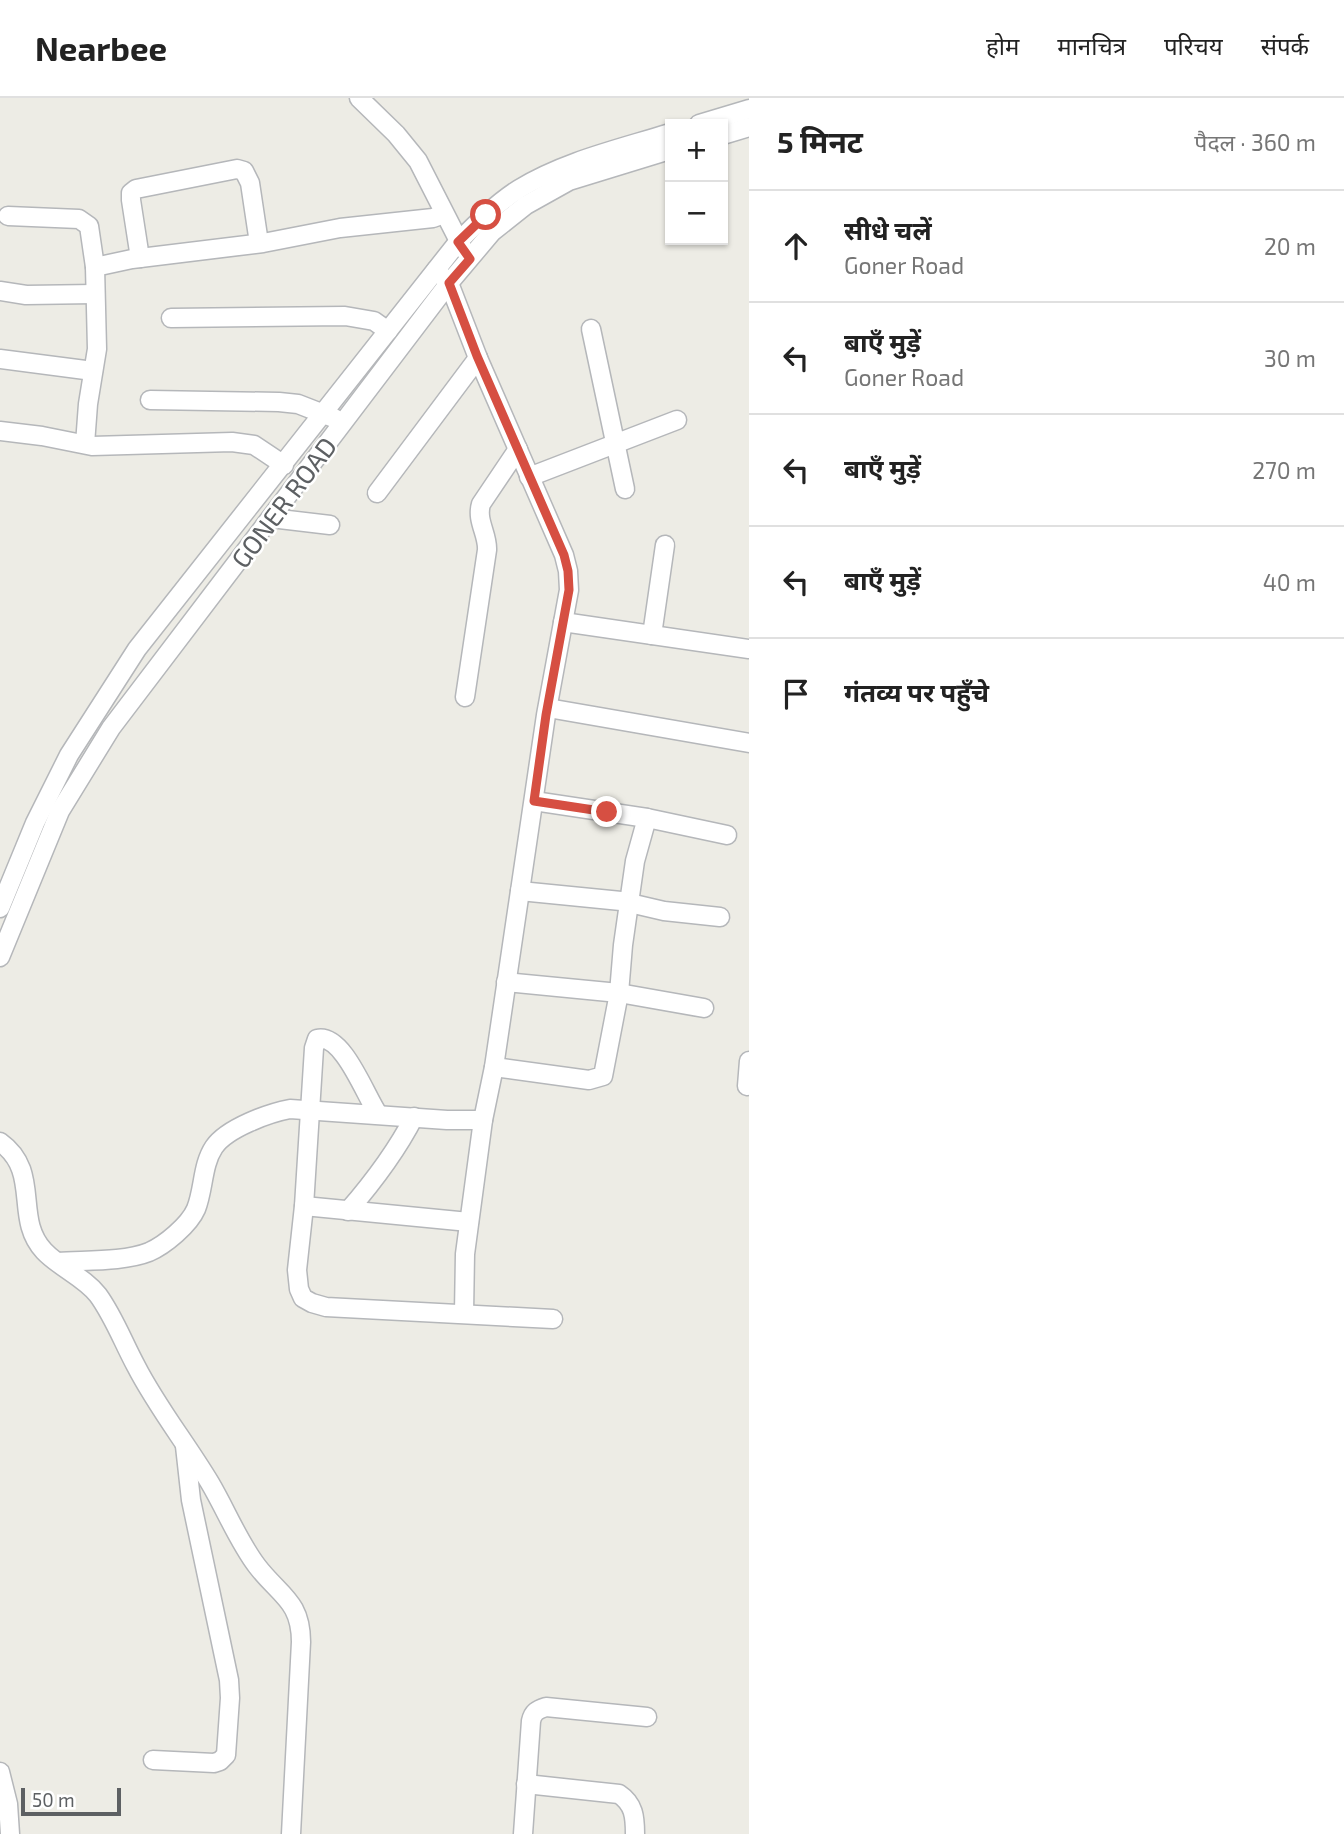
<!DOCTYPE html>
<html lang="hi">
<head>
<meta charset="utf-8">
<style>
	:root { --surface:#fff; --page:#f2f2f2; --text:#222; --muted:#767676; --line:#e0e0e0 }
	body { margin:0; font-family:"Exo 2","Noto Sans Devanagari",sans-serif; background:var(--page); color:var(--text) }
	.controls { position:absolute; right:21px; top:21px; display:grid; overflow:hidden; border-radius:0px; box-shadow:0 2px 5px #0004 }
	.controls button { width:63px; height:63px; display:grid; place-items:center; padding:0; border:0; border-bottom:2px solid var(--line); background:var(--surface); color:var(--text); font:35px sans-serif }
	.scale { position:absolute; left:21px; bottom:18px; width:100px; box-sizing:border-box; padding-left:7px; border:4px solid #5d6063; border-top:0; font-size:19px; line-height:24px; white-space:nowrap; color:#5d6063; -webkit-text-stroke:5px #fff; paint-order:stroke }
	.stop { position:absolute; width:21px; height:21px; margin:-16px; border:5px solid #d64f42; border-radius:50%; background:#fff }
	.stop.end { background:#d64f42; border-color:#fff; box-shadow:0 2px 7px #0008 }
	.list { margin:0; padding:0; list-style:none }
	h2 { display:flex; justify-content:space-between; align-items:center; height:91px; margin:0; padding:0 28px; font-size:30px }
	h2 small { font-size:23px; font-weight:400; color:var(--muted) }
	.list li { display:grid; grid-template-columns:46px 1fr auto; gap:21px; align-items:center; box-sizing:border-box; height:112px; padding:0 28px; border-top:2px solid var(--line) }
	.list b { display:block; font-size:26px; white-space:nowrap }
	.list p { margin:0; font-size:23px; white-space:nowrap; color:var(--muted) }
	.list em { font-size:23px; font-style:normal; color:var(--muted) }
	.icon { flex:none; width:38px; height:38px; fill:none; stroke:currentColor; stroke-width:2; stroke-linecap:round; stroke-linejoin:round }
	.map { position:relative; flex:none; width:749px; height:1736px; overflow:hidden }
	header { display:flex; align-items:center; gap:42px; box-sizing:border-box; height:98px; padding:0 35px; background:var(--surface); border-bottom:2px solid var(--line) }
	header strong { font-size:33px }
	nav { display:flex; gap:38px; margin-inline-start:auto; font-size:24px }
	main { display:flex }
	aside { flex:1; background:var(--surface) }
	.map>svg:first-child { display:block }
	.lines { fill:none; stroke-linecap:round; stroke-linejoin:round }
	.minor-casing { stroke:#b5b7ba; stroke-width:21 }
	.minor { stroke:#fff; stroke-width:18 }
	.route { stroke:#d64f42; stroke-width:9 }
	.labels { text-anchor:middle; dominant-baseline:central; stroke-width:5; stroke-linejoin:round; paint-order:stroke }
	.street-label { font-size:26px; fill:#5d6063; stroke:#fff }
</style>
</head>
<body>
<header>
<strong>Nearbee</strong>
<nav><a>होम</a><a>मानचित्र</a><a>परिचय</a><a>संपर्क</a></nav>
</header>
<main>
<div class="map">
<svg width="749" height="1736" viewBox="0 0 749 1736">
	<rect width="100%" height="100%" fill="#edece5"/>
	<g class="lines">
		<g class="minor-casing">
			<g id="minor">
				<polyline points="359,0 396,36 418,63 463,151"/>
				<polyline points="699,26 749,11"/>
				<polyline points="723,37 749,29"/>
				<polyline points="8,118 79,121 89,128 95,169 97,251 88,306 85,346"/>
				<polyline points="140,160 131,102 131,95 136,91 237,71 244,73 250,85 259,145"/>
				<polyline points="95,169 132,161 263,145 340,130 433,120 444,116"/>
				<polyline points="0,193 26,197 95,196"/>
				<polyline points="171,220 345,218 374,223 388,233"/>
				<polyline points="591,231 625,391"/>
				<polyline points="0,261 93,273"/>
				<polyline points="150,302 279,304 298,306 334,320"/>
				<polyline points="0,333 42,338 92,348 232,344 254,347 284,367"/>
				<polyline points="529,379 677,322"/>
				<polyline points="377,395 478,260"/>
				<polyline points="271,420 330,427"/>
				<polyline points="563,524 749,551"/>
				<polyline points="652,537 665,447"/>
				<path d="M 465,599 L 487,452 C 488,436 476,423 481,406 L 518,351"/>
				<polyline points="548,610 749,645"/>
				<polyline points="534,703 647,720 727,737"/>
				<polyline points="520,793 621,803 664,813 720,819"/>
				<path d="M 0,810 L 35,725 L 69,657 L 137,551 L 458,144 C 477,125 497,105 519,91 C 565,63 619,51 670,35"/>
				<polyline points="0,859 60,713 111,630 449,185 492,134 526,107 569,83 670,52"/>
				<polyline points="506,884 619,895 704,910"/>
				<polyline points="494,969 589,982 603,978 619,895 623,847 635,763 647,720"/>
				<polyline points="747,988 749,963"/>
				<path d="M 378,1016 C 365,997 343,935 317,941 L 314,950 L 304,1108 L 297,1172 L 299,1191 L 303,1200 L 312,1205 L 326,1209 L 553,1221"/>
				<path d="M 0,1044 C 42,1074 13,1120 44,1153 C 60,1170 84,1179 98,1197 C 114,1219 123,1244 136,1268 C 157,1309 186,1345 210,1385 C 226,1412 238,1443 257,1468 C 280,1498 301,1503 301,1544 L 291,1736"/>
				<polyline points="304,1108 469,1124"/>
				<path d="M 348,1113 C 374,1083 396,1054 414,1019"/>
				<path d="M 58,1164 C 85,1162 124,1164 149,1154 C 165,1147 189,1127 196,1111 C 204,1091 202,1067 214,1049 C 227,1030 269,1015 290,1011 L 447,1022 L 483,1022 L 494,969 L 546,617 L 569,492 L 568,473 L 564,457 L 478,260 L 449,185 L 436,172"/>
				<polyline points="464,1215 465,1156 483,1022"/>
				<polyline points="153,1662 214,1665 220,1663 226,1657 230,1600 229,1582 191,1402 185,1348"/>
				<polyline points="0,1674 8,1706 10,1736"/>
				<path d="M 526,1686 L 619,1696 C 634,1706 635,1719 635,1736"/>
				<path d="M 523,1736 L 531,1623 C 533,1614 537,1612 546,1609 L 647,1619"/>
			</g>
		</g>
		<use href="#minor" class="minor"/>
	</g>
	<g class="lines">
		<polyline class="route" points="486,117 458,144 470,161 449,185 477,258 564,457 568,473 569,492 546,617 534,703 607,714"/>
	</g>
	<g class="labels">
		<g class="street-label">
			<text transform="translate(283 404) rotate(-53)">GONER ROAD</text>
		</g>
	</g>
</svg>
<div class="controls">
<button>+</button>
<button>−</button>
</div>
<div class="scale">50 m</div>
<div class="stop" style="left:486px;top:117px"></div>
<div class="stop end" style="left:607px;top:714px"></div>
</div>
<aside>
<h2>5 मिनट<small>पैदल · 360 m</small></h2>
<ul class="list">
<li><svg class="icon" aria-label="ahead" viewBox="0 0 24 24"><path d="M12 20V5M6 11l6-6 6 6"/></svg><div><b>सीधे चलें</b><p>Goner Road</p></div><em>20 m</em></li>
<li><svg class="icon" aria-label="left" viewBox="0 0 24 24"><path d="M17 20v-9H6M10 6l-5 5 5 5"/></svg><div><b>बाएँ मुड़ें</b><p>Goner Road</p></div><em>30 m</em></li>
<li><svg class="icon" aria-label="left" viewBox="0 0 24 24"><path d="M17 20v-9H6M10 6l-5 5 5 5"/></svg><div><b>बाएँ मुड़ें</b></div><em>270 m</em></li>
<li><svg class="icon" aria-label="left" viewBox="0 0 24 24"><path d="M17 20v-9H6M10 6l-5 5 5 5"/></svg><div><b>बाएँ मुड़ें</b></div><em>40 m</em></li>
<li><svg class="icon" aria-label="arrive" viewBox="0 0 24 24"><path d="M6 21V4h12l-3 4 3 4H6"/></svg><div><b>गंतव्य पर पहुँचे</b></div></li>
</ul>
</aside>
</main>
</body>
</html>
